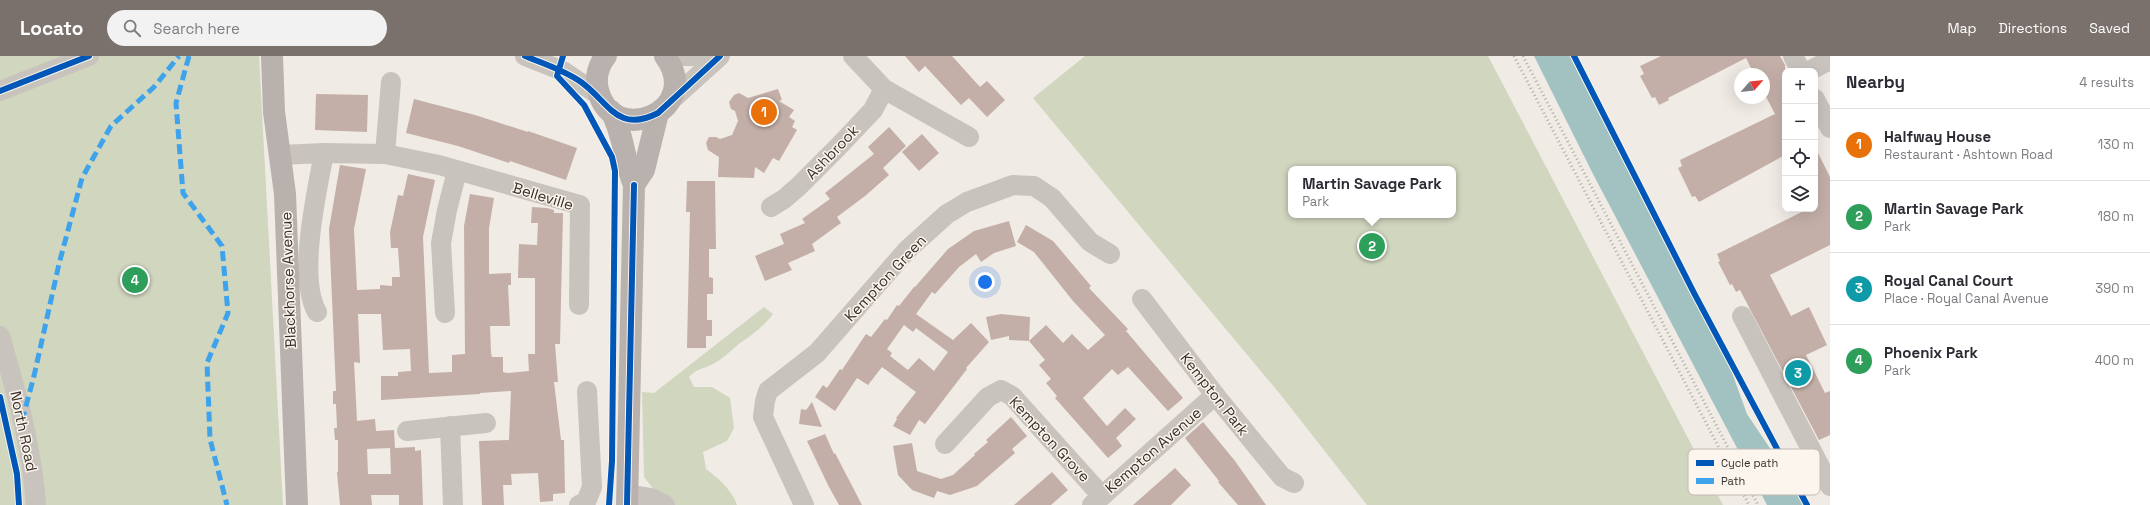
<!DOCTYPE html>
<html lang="en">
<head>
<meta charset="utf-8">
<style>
	:root { --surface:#fff; --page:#f2f2f3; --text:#2b2b33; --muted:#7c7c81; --line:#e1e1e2; --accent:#7a716c }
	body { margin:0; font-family:"Space Grotesk",sans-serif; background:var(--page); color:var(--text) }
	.controls { position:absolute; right:12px; top:12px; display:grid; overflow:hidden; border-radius:8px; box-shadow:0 4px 16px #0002 }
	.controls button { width:36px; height:36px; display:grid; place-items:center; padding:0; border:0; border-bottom:1px solid var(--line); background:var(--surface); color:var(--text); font:20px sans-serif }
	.compass { position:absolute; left:1734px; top:12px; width:36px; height:36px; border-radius:50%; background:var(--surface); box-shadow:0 4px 16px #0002; rotate:62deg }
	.you { position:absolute; left:985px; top:226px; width:14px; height:14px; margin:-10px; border:3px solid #fff; border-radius:50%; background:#1a73e8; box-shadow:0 0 0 6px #1a73e833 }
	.badge { display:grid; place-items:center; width:26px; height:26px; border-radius:50%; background:var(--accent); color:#fff; font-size:13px; font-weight:700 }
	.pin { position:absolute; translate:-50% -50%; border:2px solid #fff; box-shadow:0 1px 4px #0006 }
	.popup { position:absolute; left:1288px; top:110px; width:168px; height:52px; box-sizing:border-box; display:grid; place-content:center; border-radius:8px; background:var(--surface); filter:drop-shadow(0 1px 3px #0005); font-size:13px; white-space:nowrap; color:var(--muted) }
	.popup b { font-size:15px; color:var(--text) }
	.popup::after { content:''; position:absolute; left:50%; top:100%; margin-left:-8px; border:8px solid transparent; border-top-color:var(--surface) }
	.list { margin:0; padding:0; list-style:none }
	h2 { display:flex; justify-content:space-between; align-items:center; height:52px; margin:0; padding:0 16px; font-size:17px }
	h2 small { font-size:13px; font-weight:400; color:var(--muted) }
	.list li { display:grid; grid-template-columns:26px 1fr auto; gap:12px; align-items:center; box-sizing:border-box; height:72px; padding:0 16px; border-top:1px solid var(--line) }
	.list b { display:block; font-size:15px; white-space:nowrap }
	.list p { margin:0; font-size:13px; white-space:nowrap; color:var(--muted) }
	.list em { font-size:13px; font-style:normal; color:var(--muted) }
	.icon { flex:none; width:22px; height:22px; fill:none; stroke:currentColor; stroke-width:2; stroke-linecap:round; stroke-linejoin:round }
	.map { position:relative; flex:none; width:1830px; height:449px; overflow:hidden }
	header { display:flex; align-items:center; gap:24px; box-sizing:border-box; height:56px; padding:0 20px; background:var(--accent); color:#fff }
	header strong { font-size:19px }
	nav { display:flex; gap:22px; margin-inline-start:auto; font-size:14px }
	.search { width:280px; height:36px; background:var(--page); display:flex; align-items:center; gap:10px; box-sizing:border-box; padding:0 14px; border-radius:22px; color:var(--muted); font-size:15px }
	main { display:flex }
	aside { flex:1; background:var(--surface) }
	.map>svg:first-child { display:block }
	.green { fill:#d1d6bf; fill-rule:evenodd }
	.water { fill:#a1c2c1 }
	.building { fill:#c3afa7; fill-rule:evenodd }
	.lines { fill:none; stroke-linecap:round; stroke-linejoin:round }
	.minor { stroke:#c9c3be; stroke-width:20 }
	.major { stroke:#b8b1ad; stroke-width:22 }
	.rail { stroke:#b1aca8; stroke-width:3; stroke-dasharray:1 3; stroke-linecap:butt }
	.quiet { stroke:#3fa3eb; stroke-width:5; stroke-dasharray:10 5; stroke-linecap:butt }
	.cycleway-casing { stroke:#fbf5ee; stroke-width:8 }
	.cycleway { stroke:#0057b8; stroke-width:6 }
	.labels { text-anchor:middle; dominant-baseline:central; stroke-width:3; stroke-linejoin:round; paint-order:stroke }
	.street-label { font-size:15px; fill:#3b302b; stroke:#fbf5ee }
	.key { fill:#fbf5ee; stroke:#c1bab4; stroke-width:1 }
	.key-label { font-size:11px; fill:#3b302b }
</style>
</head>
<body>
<header>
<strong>Locato</strong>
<div class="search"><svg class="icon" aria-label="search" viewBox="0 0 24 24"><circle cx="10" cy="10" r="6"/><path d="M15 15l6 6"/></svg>Search here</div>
<nav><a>Map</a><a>Directions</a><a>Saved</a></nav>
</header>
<main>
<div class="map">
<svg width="1830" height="449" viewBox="0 0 1830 449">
	<rect width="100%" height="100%" fill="#f0ebe5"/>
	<g class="green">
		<polygon points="0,0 259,0 283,449 0,449"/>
		<path d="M 1085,0 L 1488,0 L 1723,449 L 1367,449 L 1280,338 L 1033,42 ZM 1291,113 L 1453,113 L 1453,159 L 1291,159 Z"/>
		<path d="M 764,251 L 773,258 C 763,271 753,278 740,287 C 731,294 724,302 713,308 C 702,314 699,311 689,321 L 694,331 L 712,331 L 730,342 L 734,372 L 727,385 L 703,396 L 706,413 C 719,423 732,434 737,449 L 656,449 L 654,434 L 644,421 L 642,336 L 654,337 Z"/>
	</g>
	<polygon class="water" points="1534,0 1573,0 1714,267 1747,358 1808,449 1767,449 1592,116"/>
	<g class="building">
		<polygon points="905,0 952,0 980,31 987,25 1005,44 987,61 969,42 961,49 925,10 919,16"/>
		<polygon points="1661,0 1780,0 1785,9 1785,99 1699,146 1695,140 1692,141 1678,112 1682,110 1680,104 1775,58 1764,37 1764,18 1754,18 1746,2 1668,42 1669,44 1659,49 1655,41 1652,42 1640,20 1644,18 1640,10"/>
		<polygon points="778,33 782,44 779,45 794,54 789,61 795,65 792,71 797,74 779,105 773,102 764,117 755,111 754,122 718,121 719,101 708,94 706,87 709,81 716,81 720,83 732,79 738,65 735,55 731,53 729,46 734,39 739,37 748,42"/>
		<polygon points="316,38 368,39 367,76 315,74"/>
		<polygon points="414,43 475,59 528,76 528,75 577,92 566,124 510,105 509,107 458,90 406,77"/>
		<polygon points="889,71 906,90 883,112 889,119 865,140 837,161 841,167 812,188 815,195 788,207 792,214 765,225 755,200 784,188 780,178 805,167 802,163 830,143 825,137 874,98 868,91"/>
		<polygon points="922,78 939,97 919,115 902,96"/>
		<polygon points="1815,91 1830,121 1830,189 1770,219 1791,260 1809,251 1827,289 1806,299 1825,337 1830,335 1830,379 1819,384 1740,234 1736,236 1732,228 1730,229 1718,206 1720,205 1717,198 1808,153 1815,153"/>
		<path d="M 340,109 L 366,113 L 354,173 L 357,234 L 380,233 L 380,229 L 392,230 L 392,221 L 400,221 L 398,192 L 391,192 L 390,176 L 398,139 L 403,140 L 408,118 L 435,124 L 423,181 L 429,317 L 452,316 L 452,299 L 465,298 L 464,170 L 470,138 L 494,142 L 489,172 L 489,218 L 511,217 L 511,229 L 508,229 L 510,270 L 490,270 L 491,297 L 492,301 L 503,301 L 503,316 L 507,317 L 529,315 L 528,298 L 535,298 L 535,222 L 518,222 L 519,188 L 537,189 L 538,167 L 531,167 L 532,151 L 547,152 L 554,154 L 554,157 L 563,157 L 560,288 L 555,288 L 558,326 L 554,326 L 561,384 L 564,384 L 565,437 L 553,438 L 553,445 L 540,446 L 538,417 L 511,418 L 512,429 L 503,429 L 504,449 L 482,449 L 479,385 L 509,384 L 511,335 L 480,337 L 480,338 L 381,344 L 381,320 L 398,320 L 398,316 L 411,315 L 410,293 L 383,294 L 381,258 L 358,258 L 360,307 L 354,306 L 357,365 L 375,363 L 376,375 L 394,374 L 395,392 L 415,391 L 415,395 L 421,394 L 423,449 L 399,449 L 399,439 L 371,439 L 372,449 L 340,449 L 337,416 L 338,416 L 338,384 L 335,384 L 334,372 L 337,372 L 336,348 L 333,348 L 333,335 L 336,335 L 334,289 L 329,173 ZM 390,392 L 391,418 L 368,418 L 367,393 Z"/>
		<polygon points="687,125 715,125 716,193 709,193 709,221 713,222 713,238 707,238 707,264 712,264 712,280 706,280 706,292 687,292 690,156 686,156"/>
		<path d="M 1009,165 L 1016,190 L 994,197 L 981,206 L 976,198 L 959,211 L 935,238 L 932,236 L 916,258 L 953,284 L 971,267 L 989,286 L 966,312 L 967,313 L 925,368 L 919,364 L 910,379 L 893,370 L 897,363 L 896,362 L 916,336 L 882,311 L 868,329 L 857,322 L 835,355 L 815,341 L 823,329 L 827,332 L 840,313 L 842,314 L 866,278 L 871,281 L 885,263 L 887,264 L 897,249 L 899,250 L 914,231 L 915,231 L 948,193 L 974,175 ZM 904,269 L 913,276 L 916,272 L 948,296 L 934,315 L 919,302 L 908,314 L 890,300 L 892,297 L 887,293 Z"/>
		<polygon points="1026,169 1053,185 1091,230 1089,232 1128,273 1126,275 1183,342 1168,355 1128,311 1118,319 1112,313 1083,342 1107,370 1125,352 1136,363 1116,382 1122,390 1108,402 1055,342 1057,340 1046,327 1051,323 1039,309 1045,304 1029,285 1046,269 1063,287 1072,278 1088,294 1105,279 1073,245 1034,196 1017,186"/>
		<polygon points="1001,258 1030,261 1029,285 1009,284 1009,280 991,284 986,261"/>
		<polygon points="812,346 822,371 799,368 801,353 806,354"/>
		<polygon points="1011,361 1027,380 1012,393 1015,397 977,430 950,439 937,435 934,442 912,434 898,419 893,390 912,387 917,415 941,423 953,419 975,399 974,398 988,386 986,384"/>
		<polygon points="1203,366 1235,405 1266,449 1238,449 1218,426 1219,425 1185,382"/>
		<polygon points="825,378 834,398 835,397 862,449 839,449 828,429 807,385"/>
		<polygon points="1175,412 1191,429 1171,449 1133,449"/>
		<polygon points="1052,416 1068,434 1051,449 1014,449"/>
	</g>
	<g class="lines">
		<g class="minor">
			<polyline points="525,0 563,15 600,40"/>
			<polyline points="679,0 700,0"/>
			<polyline points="853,0 884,33 969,81"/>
			<polyline points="1793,0 1801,15"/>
			<polyline points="1809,15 1830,4"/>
			<polyline points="0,35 89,0"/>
			<polyline points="1815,43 1830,72"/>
			<polyline points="670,45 720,0"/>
			<polyline points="385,98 391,26"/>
			<polyline points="280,99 324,97 385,98 439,109 580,149 579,249"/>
			<polyline points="771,151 784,143 799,130 838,91 873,54 884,33"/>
			<polyline points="1142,243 1215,339 1282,421 1294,427"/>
			<path d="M 317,256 C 297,221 317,135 324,97"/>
			<polyline points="445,257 441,187 447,154 457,115"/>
			<polyline points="1742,260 1830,430"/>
			<path d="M 0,280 C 16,335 32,391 36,449"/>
			<polyline points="450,370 453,449"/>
			<polyline points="407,375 486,367"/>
			<polyline points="945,388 988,341 1001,334 1012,340 1101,439"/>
			<polyline points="627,438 651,442 665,449"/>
			<polyline points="579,449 586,446 592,431 587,335"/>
			<polyline points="804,449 763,361 765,345 768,335 817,297 907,194 947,158 967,146 1013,129 1034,130 1052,142 1090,186 1110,198"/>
			<polyline points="1092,449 1215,339"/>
		</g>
		<g class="major">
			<polyline points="272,0 274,56 285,138 297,449"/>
			<path d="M 606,0 C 598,9 595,22 598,34 C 612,93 705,55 665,0"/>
			<path d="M 611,55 C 624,79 624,105 634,129 L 627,449"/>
			<polyline points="634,129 644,114 658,57"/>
		</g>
		<g class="rail">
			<polyline points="1514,0 1749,449"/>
			<polyline points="1523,0 1758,449"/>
		</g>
		<g class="quiet">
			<polyline points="189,0 176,47 183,137 222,190 228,257 207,307 210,383 227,449"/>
			<polyline points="22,365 34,320 59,208 82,122 111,70 154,31 179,0"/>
		</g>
		<g class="cycleway-casing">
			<g id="cycleway">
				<path d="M 525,0 C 544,8 564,14 581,26 C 609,46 617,78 658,57 L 720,0"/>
				<polyline points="563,0 557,20 584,49 612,101 615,115 612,405 609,449"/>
				<polyline points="1574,0 1694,237 1807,449"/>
				<polyline points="0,35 89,0"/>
				<polyline points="0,341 17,418 19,449"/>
				<polyline points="627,449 634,129"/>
			</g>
		</g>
		<use href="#cycleway" class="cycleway"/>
	</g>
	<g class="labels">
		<g class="street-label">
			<text transform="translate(832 96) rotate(-46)">Ashbrook</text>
			<text transform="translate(543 140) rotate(17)">Belleville</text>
			<text transform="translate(885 222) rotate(-47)">Kempton Green</text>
			<text transform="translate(288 224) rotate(-92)">Blackhorse Avenue</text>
			<text transform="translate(1215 338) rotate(52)">Kempton Park</text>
			<text transform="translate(24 375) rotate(78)">North Road</text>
			<text transform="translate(1050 383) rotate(47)">Kempton Grove</text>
			<text transform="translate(1153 394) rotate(-41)">Kempton Avenue</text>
		</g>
	</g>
	<rect x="1688" y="393" width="132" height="46" rx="6" class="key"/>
	<rect x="1696" y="404" width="18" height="6" fill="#0057b8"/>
	<rect x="1696" y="422" width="18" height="6" fill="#3fa3eb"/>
	<g class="key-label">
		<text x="1721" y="411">Cycle path</text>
		<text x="1721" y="429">Path</text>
	</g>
</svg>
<div class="controls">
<button>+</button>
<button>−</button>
<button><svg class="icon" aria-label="locate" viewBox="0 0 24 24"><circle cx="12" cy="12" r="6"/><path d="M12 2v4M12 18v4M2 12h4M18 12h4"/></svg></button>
<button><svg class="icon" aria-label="layers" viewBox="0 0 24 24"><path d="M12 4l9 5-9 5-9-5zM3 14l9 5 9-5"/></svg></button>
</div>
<svg class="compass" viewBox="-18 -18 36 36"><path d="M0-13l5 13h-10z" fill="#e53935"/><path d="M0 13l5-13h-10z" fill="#7c7c81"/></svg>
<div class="you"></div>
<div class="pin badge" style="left:764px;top:56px;background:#e8710a">1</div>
<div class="pin badge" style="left:1372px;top:190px;background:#2e9e5b">2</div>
<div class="popup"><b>Martin Savage Park</b>Park</div>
<div class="pin badge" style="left:1798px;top:317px;background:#0f9aa8">3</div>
<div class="pin badge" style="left:135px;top:224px;background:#2e9e5b">4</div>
</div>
<aside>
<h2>Nearby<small>4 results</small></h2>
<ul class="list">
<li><span class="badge" style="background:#e8710a">1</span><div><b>Halfway House</b><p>Restaurant · Ashtown Road</p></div><em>130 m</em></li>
<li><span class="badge" style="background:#2e9e5b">2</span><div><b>Martin Savage Park</b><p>Park</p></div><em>180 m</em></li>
<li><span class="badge" style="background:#0f9aa8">3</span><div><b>Royal Canal Court</b><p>Place · Royal Canal Avenue</p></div><em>390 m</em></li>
<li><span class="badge" style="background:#2e9e5b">4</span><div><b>Phoenix Park</b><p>Park</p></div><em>400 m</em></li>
</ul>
</aside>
</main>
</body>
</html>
